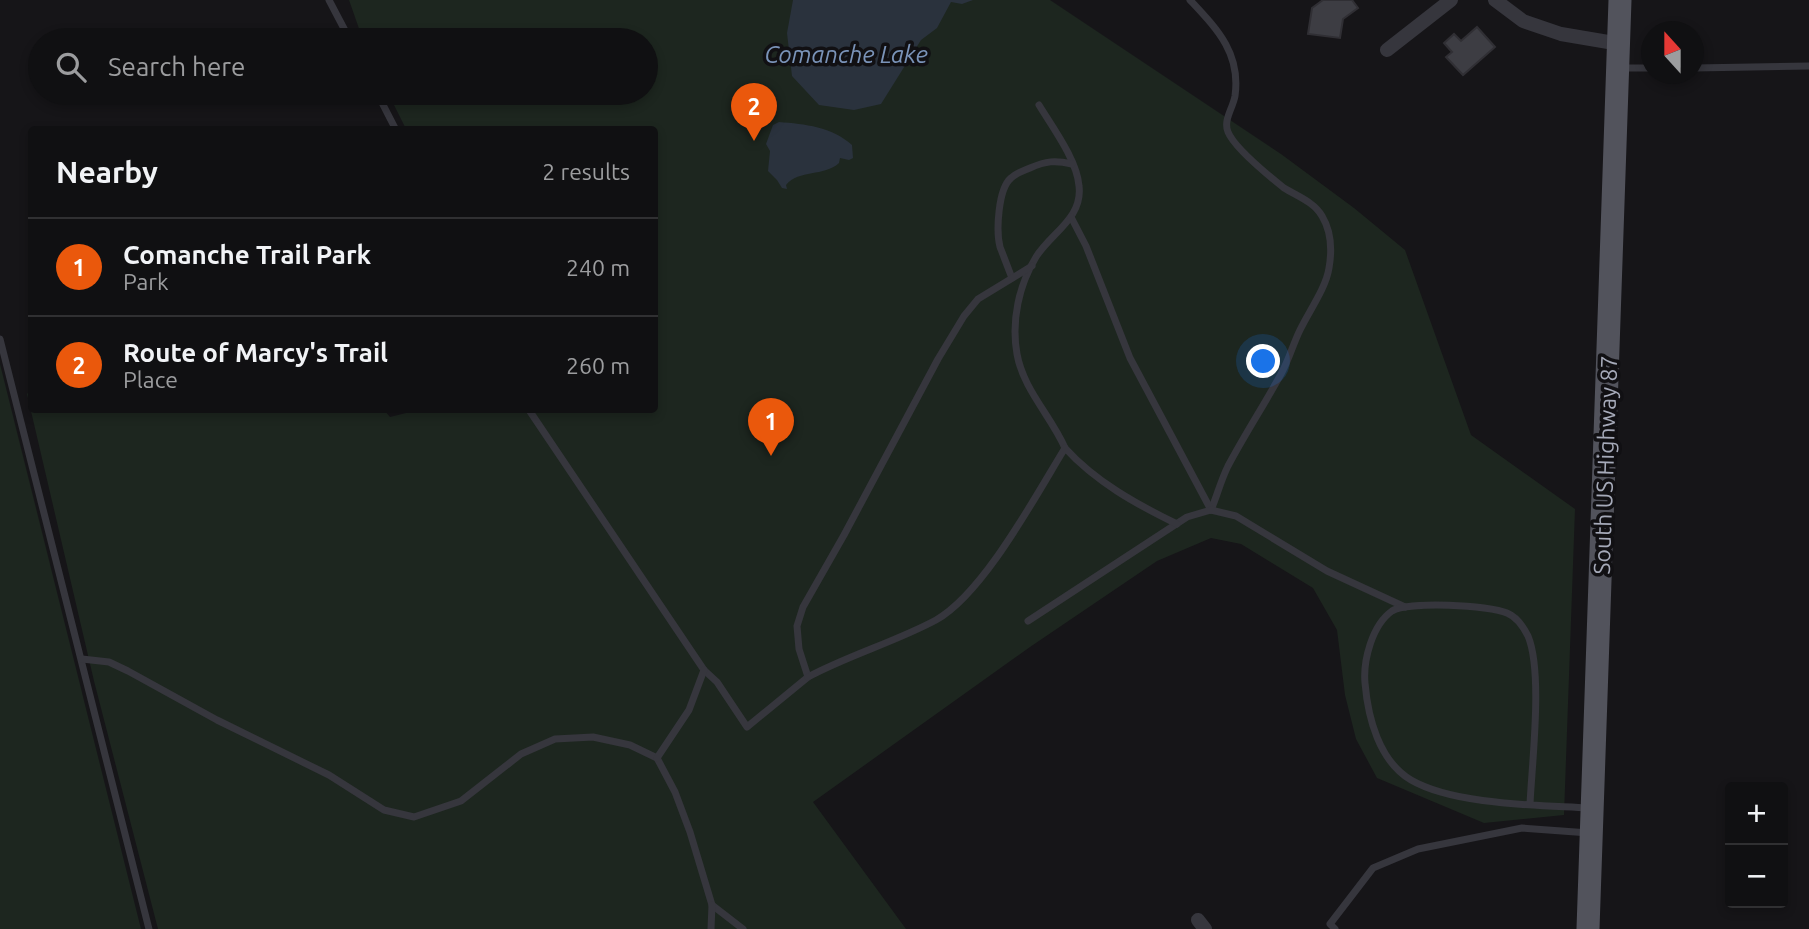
<!DOCTYPE html>
<html lang="en">
<head>
<meta charset="utf-8">
<style>
	:root { --surface:#101012; --page:#1e1e20; --text:#f1f3f6; --muted:#9c9d9f; --line:#303032; --accent:#ea580c }
	body { margin:0; font-family:Ubuntu,sans-serif; background:var(--page); color:var(--text) }
	.controls { position:absolute; right:21px; bottom:21px; display:grid; overflow:hidden; border-radius:7px; box-shadow:0 4px 10px #0003 }
	.controls button { width:63px; height:63px; display:grid; place-items:center; padding:0; border:0; border-bottom:2px solid var(--line); background:var(--surface); color:var(--text); font:35px sans-serif }
	.compass { position:absolute; left:1641px; top:21px; width:63px; height:63px; border-radius:50%; background:var(--surface); box-shadow:0 4px 10px #0003; rotate:339deg }
	.you { position:absolute; left:1264px; top:362px; width:24px; height:24px; margin:-18px; border:5px solid #fff; border-radius:50%; background:#1a73e8; box-shadow:0 0 0 10px #1a73e833 }
	.badge { display:grid; place-items:center; width:46px; height:46px; border-radius:50%; background:var(--accent); color:#fff; font-size:23px; font-weight:700 }
	.pin { position:absolute; translate:-50% -58px; filter:drop-shadow(0 2px 4px #0008) }
	.pin::after { content:''; position:absolute; top:37px; width:24px; height:21px; background:inherit; clip-path:polygon(0 0,100% 0,50% 100%) }
	.list { margin:0; padding:0; list-style:none }
	h2 { display:flex; justify-content:space-between; align-items:center; height:91px; margin:0; padding:0 28px; font-size:30px }
	h2 small { font-size:23px; font-weight:400; color:var(--muted) }
	.list li { display:grid; grid-template-columns:46px 1fr auto; gap:21px; align-items:center; box-sizing:border-box; height:98px; padding:0 28px; border-top:2px solid var(--line) }
	.list b { display:block; font-size:26px; white-space:nowrap }
	.list p { margin:0; font-size:23px; white-space:nowrap; color:var(--muted) }
	.list em { font-size:23px; font-style:normal; color:var(--muted) }
	.icon { flex:none; width:38px; height:38px; fill:none; stroke:currentColor; stroke-width:2; stroke-linecap:round; stroke-linejoin:round }
	.map { position:relative; flex:none; width:1809px; height:929px; overflow:hidden }
	.search { position:absolute; background:var(--surface); box-shadow:0 4px 10px #0003; left:28px; top:28px; width:630px; height:77px; display:flex; align-items:center; gap:18px; box-sizing:border-box; padding:0 24px; border-radius:38px; color:var(--muted); font-size:26px }
	.panel { position:absolute; background:var(--surface); box-shadow:0 4px 10px #0003; left:28px; top:126px; width:630px; height:287px; border-radius:7px }
	.map>svg:first-child { display:block }
	.green { fill:#1d261f }
	.water { fill:#2a323d }
	.building { fill:#3d3d43; stroke:#302f34; stroke-width:2 }
	.lines { fill:none; stroke-linecap:round; stroke-linejoin:round }
	.lane { stroke:#36363d; stroke-width:7 }
	.street { stroke:#36363d; stroke-width:14 }
	.primary { stroke:#52535c; stroke-width:23 }
	.labels { text-anchor:middle; dominant-baseline:central; stroke-width:7; stroke-linejoin:round; paint-order:stroke }
	.street-label { font-size:23px; fill:#a6aab9; stroke:#111013 }
	.water-label { font-size:24px; font-style:italic; fill:#7a93b8; stroke:#111013 }
</style>
</head>
<body>
<div class="map">
<svg width="1809" height="929" viewBox="0 0 1809 929">
	<rect width="100%" height="100%" fill="#161518"/>
	<g class="green">
		<polygon points="349,0 1050,0 1281,154 1354,208 1405,250 1471,435 1575,509 1564,815 1484,823 1377,778 1356,739 1345,695 1337,630 1313,588 1241,544 1211,538 1157,561 1030,647 813,802 906,929 158,929 94,681 27,394 31,390 32,410 384,410 390,417 418,410 654,410 654,130 406,129 388,93 646,93 646,40 363,40"/>
		<polygon points="0,364 141,929 0,929"/>
	</g>
	<g class="water">
		<polygon points="793,0 973,0 962,4 951,2 937,28 921,40 881,104 854,110 819,105 792,76 787,33"/>
		<path d="M 779,122 C 805,124 832,127 852,145 L 853,158 L 849,160 L 840,158 L 839,163 C 824,177 799,169 786,185 L 787,189 L 782,188 L 777,180 L 768,171 L 770,151 L 766,144 L 773,125 Z"/>
	</g>
	<g class="building">
		<polygon points="1323,0 1352,0 1358,8 1343,19 1340,38 1308,34 1312,8"/>
		<polygon points="1477,27 1495,47 1463,75 1446,57 1452,52 1444,43 1454,34 1461,41"/>
	</g>
	<g class="lines">
		<g class="lane">
			<polyline points="329,0 350,40"/>
			<path d="M 1190,0 C 1217,29 1241,53 1235,96 C 1233,108 1223,120 1228,132 C 1235,149 1269,176 1284,188 C 1297,196 1314,202 1322,216 C 1331,231 1332,251 1329,268 C 1326,288 1309,311 1300,330 C 1293,344 1289,360 1281,374 C 1264,405 1245,434 1228,466 C 1221,480 1217,496 1211,510"/>
			<polyline points="1619,68 1652,68"/>
			<polyline points="1694,68 1809,66"/>
			<polyline points="377,93 396,130"/>
			<path d="M 1039,105 C 1053,128 1077,160 1079,186 C 1083,218 1051,233 1036,257 C 1019,285 1011,321 1017,354 C 1023,389 1051,416 1065,448"/>
			<polyline points="1071,217 1086,246 1130,358 1211,510"/>
			<path d="M 1012,278 C 1008,268 1004,257 1000,247 C 996,231 998,189 1011,178 C 1016,173 1023,171 1030,168 C 1046,161 1055,160 1072,164"/>
			<polyline points="0,339 149,929"/>
			<polyline points="529,410 704,670 717,682 747,727 808,677 799,649 797,626 803,607 844,535 938,359 964,316 978,299 1032,266"/>
			<polyline points="1028,621 1187,517 1211,510 1236,516 1327,571 1405,607"/>
			<polyline points="82,659 109,662 128,671 217,720 329,775 384,810 414,817 461,801 521,754 555,739 593,737 630,745 657,758 675,792 690,832 712,905 743,929"/>
			<path d="M 808,677 C 849,655 895,642 936,620 C 984,593 1036,495 1065,448 C 1096,482 1136,504 1177,524"/>
			<polyline points="657,758 689,710 704,670"/>
			<path d="M 1530,804 C 1532,762 1543,672 1528,636 C 1523,626 1517,617 1507,613 C 1490,605 1407,601 1392,611 C 1372,625 1363,661 1365,683 C 1368,718 1379,761 1411,780 C 1454,805 1538,805 1588,808"/>
			<polyline points="711,929 712,905"/>
			<polyline points="1335,929 1330,924 1373,868 1418,849 1522,828 1589,833"/>
		</g>
		<g class="street">
			<polyline points="1495,0 1523,21 1561,34 1620,44"/>
			<polyline points="1387,50 1451,0"/>
			<polyline points="1198,920 1205,929"/>
		</g>
		<polyline class="primary" points="1588,929 1620,0"/>
	</g>
	<g class="labels">
		<g class="street-label">
			<text transform="translate(1605 465) rotate(-88)">South US Highway 87</text>
		</g>
		<g class="water-label">
			<text x="846" y="54">Comanche Lake</text>
		</g>
	</g>
</svg>
<div class="controls">
<button>+</button>
<button>−</button>
</div>
<svg class="compass" viewBox="-18 -18 36 36"><path d="M0-13l5 13h-10z" fill="#e53935"/><path d="M0 13l5-13h-10z" fill="#9c9d9f"/></svg>
<div class="you"></div>
<div class="pin badge" style="left:771px;top:456px">1</div>
<div class="pin badge" style="left:754px;top:141px">2</div>
<div class="search"><svg class="icon" aria-label="search" viewBox="0 0 24 24"><circle cx="10" cy="10" r="6"/><path d="M15 15l6 6"/></svg>Search here</div>
<section class="panel">
<h2>Nearby<small>2 results</small></h2>
<ul class="list">
<li><span class="badge">1</span><div><b>Comanche Trail Park</b><p>Park</p></div><em>240 m</em></li>
<li><span class="badge">2</span><div><b>Route of Marcy's Trail</b><p>Place</p></div><em>260 m</em></li>
</ul>
</section>
</div>
</body>
</html>
